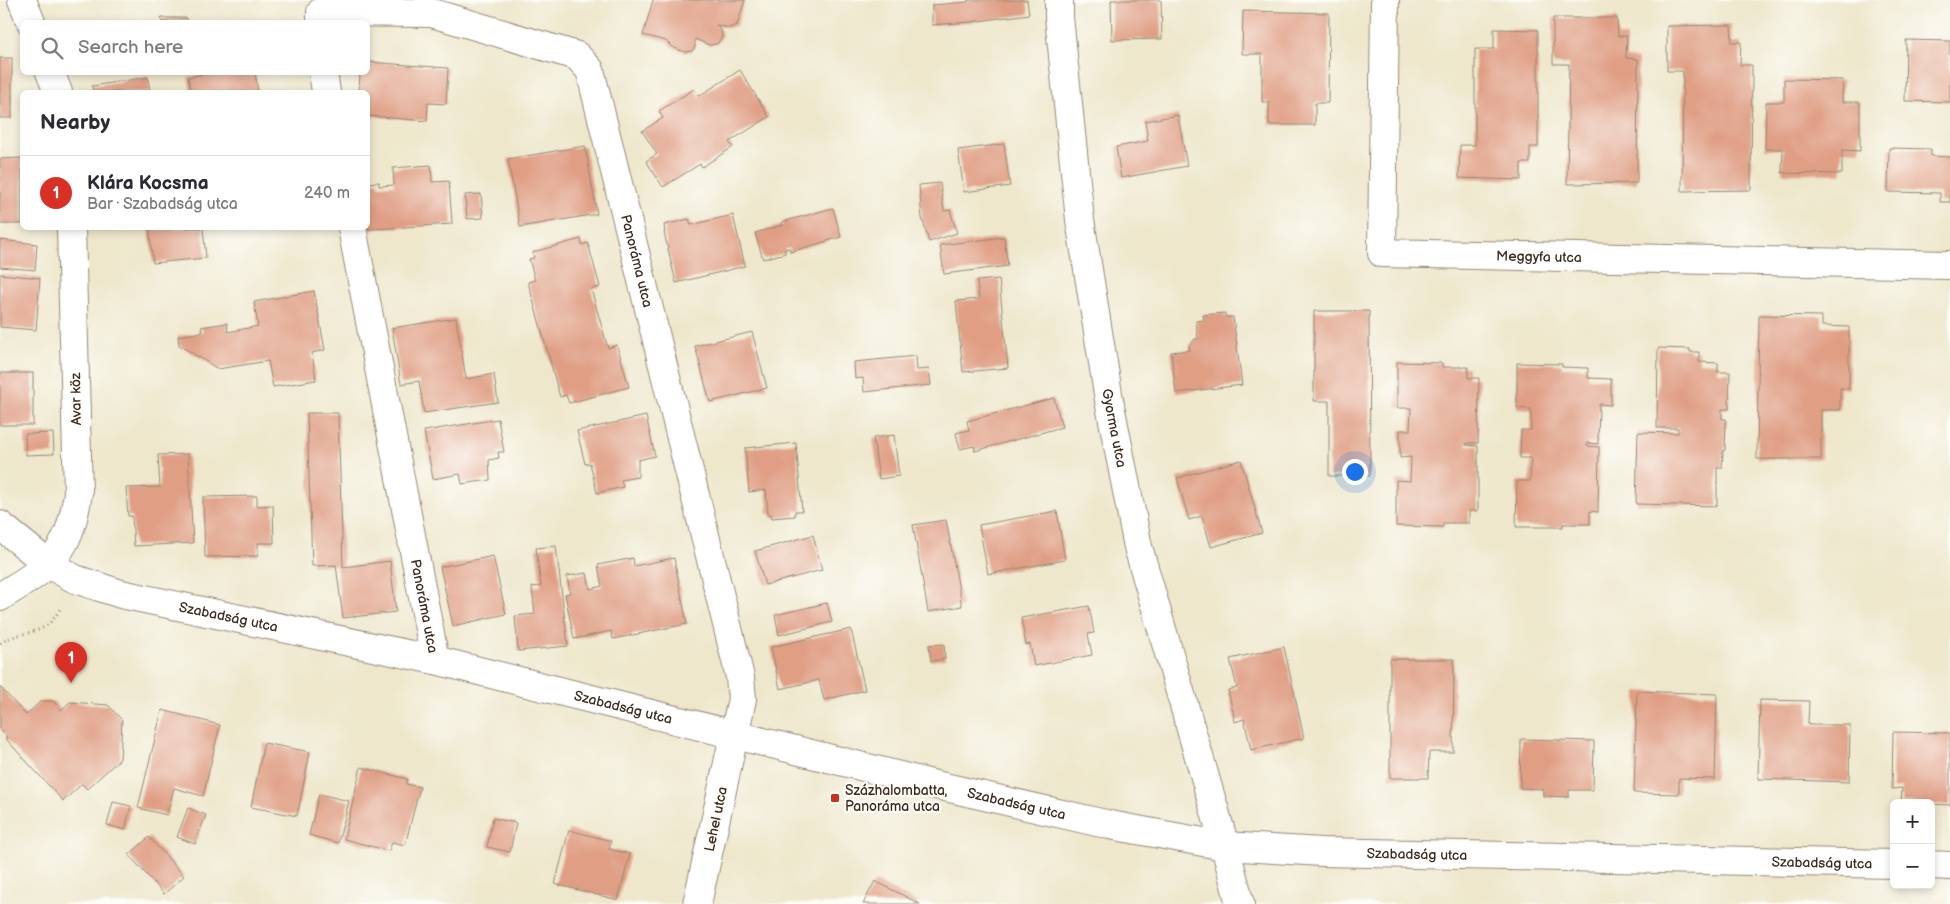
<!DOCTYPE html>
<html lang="en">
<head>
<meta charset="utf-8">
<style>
	:root { --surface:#fff; --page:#f7f7f7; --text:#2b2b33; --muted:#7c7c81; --line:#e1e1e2; --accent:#d93025 }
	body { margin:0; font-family:"Balsamiq Sans",sans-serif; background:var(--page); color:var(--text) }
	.controls { position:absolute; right:15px; bottom:15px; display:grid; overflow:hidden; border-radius:8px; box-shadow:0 2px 8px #0003 }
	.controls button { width:45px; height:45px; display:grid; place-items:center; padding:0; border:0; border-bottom:1px solid var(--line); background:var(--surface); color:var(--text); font:25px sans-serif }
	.you { position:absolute; left:1354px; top:471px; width:18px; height:18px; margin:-12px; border:4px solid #fff; border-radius:50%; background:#1a73e8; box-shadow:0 0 0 8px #1a73e833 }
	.badge { display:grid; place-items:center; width:32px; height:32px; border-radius:50%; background:var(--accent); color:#fff; font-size:16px; font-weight:700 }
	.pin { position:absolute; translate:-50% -41px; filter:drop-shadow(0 1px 2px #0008) }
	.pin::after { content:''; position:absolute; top:26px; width:18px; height:15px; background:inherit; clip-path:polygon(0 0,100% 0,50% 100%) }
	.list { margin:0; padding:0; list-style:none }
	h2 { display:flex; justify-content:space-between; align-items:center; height:65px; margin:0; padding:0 20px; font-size:21px }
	h2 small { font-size:16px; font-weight:400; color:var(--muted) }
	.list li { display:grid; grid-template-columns:32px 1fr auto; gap:15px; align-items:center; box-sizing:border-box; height:75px; padding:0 20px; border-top:1px solid var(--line) }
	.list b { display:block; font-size:19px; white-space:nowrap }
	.list p { margin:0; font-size:16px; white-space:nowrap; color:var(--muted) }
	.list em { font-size:16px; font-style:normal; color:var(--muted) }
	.icon { flex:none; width:28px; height:28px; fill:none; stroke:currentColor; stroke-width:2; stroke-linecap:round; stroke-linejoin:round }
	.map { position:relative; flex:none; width:1950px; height:904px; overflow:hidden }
	.search { position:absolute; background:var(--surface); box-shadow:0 2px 8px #0003; left:20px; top:20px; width:350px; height:55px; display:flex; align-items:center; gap:12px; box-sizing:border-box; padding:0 18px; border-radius:8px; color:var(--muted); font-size:19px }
	.panel { position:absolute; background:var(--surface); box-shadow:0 2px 8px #0003; left:20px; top:90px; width:350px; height:140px; border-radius:8px }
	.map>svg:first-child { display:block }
	.building { fill:#e09f85 }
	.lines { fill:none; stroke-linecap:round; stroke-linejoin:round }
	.minor-casing { stroke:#948875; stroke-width:30 }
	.path { stroke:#948875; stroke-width:3; stroke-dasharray:1 4; stroke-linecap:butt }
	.minor { stroke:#fff; stroke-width:28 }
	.poi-dot { fill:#c8321e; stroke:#fdfcf7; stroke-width:2 }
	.labels { text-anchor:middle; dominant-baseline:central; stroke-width:4.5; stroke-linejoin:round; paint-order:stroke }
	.street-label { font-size:14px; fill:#3b2a1e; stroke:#fdfcf7 }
	.poi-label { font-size:14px; fill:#3b2a1e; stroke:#fdfcf7; text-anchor:start }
</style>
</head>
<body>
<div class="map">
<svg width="1950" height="904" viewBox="0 0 1950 904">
	<rect width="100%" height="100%" fill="#fdfcf7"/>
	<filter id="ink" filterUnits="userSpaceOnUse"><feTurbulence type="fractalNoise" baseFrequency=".02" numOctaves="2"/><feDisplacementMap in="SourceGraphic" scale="10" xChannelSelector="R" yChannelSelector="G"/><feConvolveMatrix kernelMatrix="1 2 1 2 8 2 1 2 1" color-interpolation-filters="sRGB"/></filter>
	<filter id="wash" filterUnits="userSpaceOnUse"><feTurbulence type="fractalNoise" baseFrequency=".0096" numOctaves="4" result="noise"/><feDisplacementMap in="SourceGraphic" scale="20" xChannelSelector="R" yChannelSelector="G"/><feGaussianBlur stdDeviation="1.12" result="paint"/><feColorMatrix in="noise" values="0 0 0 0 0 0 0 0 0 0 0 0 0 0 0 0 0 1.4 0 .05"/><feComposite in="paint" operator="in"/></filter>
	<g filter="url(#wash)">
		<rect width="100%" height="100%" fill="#eee7cc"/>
		<g id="blocks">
			<g class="building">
				<polygon points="653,0 745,0 737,25 729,28 716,25 721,30 722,37 717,44 709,45 695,39 695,47 692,51 685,52 672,47 666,41 643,35"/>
				<polygon points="968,0 1027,0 1029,14 971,22 932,25 932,5 968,2"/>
				<polygon points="1111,0 1161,0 1162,39 1112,40"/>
				<polygon points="1243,11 1329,13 1328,103 1315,103 1315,125 1269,125 1269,102 1262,102 1262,54 1242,54"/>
				<polygon points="161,18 187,18 188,22 162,22"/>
				<polygon points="1553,18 1617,18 1618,36 1627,36 1626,58 1638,59 1637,183 1567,184 1569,64 1553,64"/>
				<polygon points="1731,25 1732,42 1741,42 1740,65 1752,65 1751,190 1682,191 1683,71 1667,71 1667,26"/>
				<polygon points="1494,29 1538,30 1538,147 1530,147 1530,163 1521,163 1521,180 1459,178 1460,145 1475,145 1475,49 1494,49"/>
				<polygon points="1906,40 1950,41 1950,102 1905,101"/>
				<rect x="0" y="58" width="12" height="60"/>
				<polygon points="368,62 448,68 446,104 428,103 427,121 368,116 368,92 359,92 360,72 368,72"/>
				<polygon points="740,70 769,117 729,142 733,147 702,167 700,164 663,187 646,161 657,154 642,131 663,118 659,111 694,89 699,96"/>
				<polygon points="215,72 255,72 258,92 191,92 188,77"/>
				<polygon points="148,77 150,92 93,92 92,86"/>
				<polygon points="1784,79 1843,80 1842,102 1860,102 1860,151 1842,150 1842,174 1782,173 1783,149 1765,149 1766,102 1784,102"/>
				<polygon points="1178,115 1187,166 1121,178 1116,147 1148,141 1145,121"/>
				<polygon points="1004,144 1010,186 964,192 958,150"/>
				<polygon points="585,146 597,214 520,227 508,159"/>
				<polygon points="1889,148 1931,149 1931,156 1950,157 1950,202 1940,202 1940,193 1888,192"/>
				<polygon points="22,158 22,224 0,224 0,159"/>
				<polygon points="431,165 432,182 449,181 452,224 357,230 357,228 368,228 368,183 379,182 379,186 394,185 393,168"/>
				<polygon points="940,183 944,211 950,210 957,233 929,242 922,218 919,185"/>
				<polygon points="481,194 483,218 467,219 465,195"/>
				<polygon points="833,208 841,237 790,252 790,248 785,249 785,253 763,259 755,233 783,225 782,222"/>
				<polygon points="733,215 745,266 676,283 664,232 665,232 664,225 689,219 691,225"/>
				<polygon points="149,228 203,228 206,258 153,263"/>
				<polygon points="1004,237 1008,266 944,274 940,245"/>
				<polygon points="581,239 582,245 588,243 600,287 591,289 608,348 617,345 629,387 569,403 566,395 560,397 528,282 535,280 529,259 534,258 533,252"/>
				<polygon points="0,240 37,244 35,270 0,267"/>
				<polygon points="0,274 40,278 36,330 0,327"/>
				<polygon points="999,279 1008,368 963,372 956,301 979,299 977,281"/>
				<polygon points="314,291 325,350 312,353 316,380 273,387 268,361 218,369 179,345 178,336 203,332 201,327 227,323 228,332 258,326 254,302"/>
				<polygon points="1314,311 1369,311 1370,476 1329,476 1329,401 1314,401"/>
				<polygon points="1225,313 1225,317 1233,317 1242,385 1176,393 1171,352 1190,350 1189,346 1195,339 1198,339 1196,321 1204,320 1203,315"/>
				<polygon points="1759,315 1822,316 1822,326 1849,327 1849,389 1840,388 1840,410 1821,410 1821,459 1757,459"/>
				<polygon points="456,318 466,379 494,374 498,402 424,413 419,381 401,384 392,328"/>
				<polygon points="752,332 767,388 710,402 695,346"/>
				<polygon points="1658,348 1690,349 1690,352 1699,352 1699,362 1718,363 1718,372 1730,372 1729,409 1722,409 1722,419 1726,419 1725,450 1723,451 1722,468 1717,468 1717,506 1636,504 1638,432 1678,433 1678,428 1657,428"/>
				<polygon points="916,356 917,370 929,369 931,385 864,392 863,378 855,379 854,362"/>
				<polygon points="1397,362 1442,363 1442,367 1468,367 1468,378 1479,378 1478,443 1467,443 1466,445 1478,446 1478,511 1469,511 1469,523 1443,523 1443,527 1396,526 1396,480 1410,481 1411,457 1400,458 1400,430 1410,430 1411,408 1397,408"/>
				<polygon points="1517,363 1562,364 1562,367 1588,368 1588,378 1611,379 1611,405 1599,404 1598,444 1587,443 1587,446 1599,447 1598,512 1590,511 1590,524 1563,524 1563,527 1516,527 1517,481 1530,481 1531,458 1520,458 1521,430 1531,430 1531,409 1517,408"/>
				<rect x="0" y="373" width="33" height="52"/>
				<polygon points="1054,398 1062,427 975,451 974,446 960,449 956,433 969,430 967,421"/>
				<polygon points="307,413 338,413 343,567 390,561 396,612 343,618 336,565 312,566"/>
				<polygon points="646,416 655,456 638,460 638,477 621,480 623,487 597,493 590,463 585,464 577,431"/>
				<polygon points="498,419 504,452 498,452 499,458 489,460 490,480 462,484 460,474 433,479 424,431"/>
				<polygon points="53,433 54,454 26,455 25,434"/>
				<polygon points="894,435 899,476 879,479 873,438"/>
				<polygon points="796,443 802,511 795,511 795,516 772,518 771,514 768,514 766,490 749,492 745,448"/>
				<polygon points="188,454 193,543 134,546 132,516 128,516 126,488 160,487 158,455"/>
				<polygon points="1241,460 1262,533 1211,547 1202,516 1189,520 1177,478"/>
				<polygon points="257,496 257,506 273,505 274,543 258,543 258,556 205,557 203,497"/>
				<polygon points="1057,511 1065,560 988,574 979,525"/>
				<polygon points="946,520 962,606 928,612 913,525"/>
				<polygon points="813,535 822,570 765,585 755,551"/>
				<polygon points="556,546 568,646 518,651 515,616 535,614 532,587 541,586 536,548"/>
				<polygon points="493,556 506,614 453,626 440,567"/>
				<polygon points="633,558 634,566 674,558 687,624 613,639 611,631 574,639 565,594 570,593 567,576 587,573 590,589 602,586 598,565"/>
				<polygon points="827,603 832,622 779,635 775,615"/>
				<polygon points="1089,606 1094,633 1088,634 1092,655 1034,666 1030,644 1026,645 1021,618"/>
				<polygon points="851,629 865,690 824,700 819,680 780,689 771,647"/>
				<polygon points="944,644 945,659 931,661 929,645"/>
				<polygon points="1284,647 1304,738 1251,750 1244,719 1235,722 1228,690 1237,688 1230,659"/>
				<polygon points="1390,659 1454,659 1453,752 1429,752 1428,778 1390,778"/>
				<polygon points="0,687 26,715 41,701 53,701 61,710 70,702 108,705 122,720 120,759 87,789 82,784 63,801 5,738 7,737 0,729"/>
				<polygon points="1637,691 1717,694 1715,779 1679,778 1679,794 1634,793"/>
				<polygon points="1760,700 1809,701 1808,725 1850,725 1849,782 1758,779"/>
				<polygon points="162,710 220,725 203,796 174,788 167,815 138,808"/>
				<polygon points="1893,732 1950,733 1950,805 1901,803 1902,788 1892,789"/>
				<polygon points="1521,739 1594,741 1593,790 1569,790 1569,797 1543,796 1543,789 1520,788"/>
				<polygon points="264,743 310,752 297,816 251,807"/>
				<polygon points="361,767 407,779 406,784 420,787 405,845 392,842 389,851 344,839"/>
				<polygon points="319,794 349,801 338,843 309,835"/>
				<polygon points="113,802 131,806 125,830 107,825"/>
				<polygon points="188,808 206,815 195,844 177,837"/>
				<polygon points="493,818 516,823 510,852 487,847"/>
				<polygon points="569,830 611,841 609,849 630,854 618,900 555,884"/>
				<polygon points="149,837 184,876 164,894 129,855"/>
				<polygon points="875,881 920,904 863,904"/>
			</g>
		</g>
	</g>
	<g filter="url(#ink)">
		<use href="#blocks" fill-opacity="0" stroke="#948875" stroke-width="1"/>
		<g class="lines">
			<g class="minor-casing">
				<g id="minor">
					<polyline points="22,0 31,22"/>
					<path id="s1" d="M 1059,0 L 1059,17 L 1080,220 L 1109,400 L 1138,547 L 1225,846 L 1240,904"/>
					<path id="s2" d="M 1385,0 L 1382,253 L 1950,265"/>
					<path id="s3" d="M 321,22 L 321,12 L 432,13 L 577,56 L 590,70 L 740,677 L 742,699 L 697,904"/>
					<polyline points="50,72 58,92"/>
					<polyline points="323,72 326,92"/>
					<path id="s4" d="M 352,228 L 435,660"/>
					<path id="s5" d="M 0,525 L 48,564 L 75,579 L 121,594 L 435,660 L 936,785 L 1110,825 L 1225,846 L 1322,852 L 1894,864"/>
					<path d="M 0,597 C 15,587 36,576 48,564 C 68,545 74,519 78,493 L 71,228"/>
					<polyline points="1931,865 1950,866"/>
				</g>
			</g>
			<path class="path" d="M 0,643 C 26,627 44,640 61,607"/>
			<use href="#minor" class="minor"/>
		</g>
	</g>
	<rect class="poi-dot" x="830" y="793" width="10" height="10" rx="2.5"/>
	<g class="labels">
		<g class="street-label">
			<text stroke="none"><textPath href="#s2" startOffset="410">Meggyfa utca</textPath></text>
			<text stroke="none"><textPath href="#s3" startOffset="488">Panoráma utca</textPath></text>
			<text transform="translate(76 399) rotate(-91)">Avar köz</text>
			<text stroke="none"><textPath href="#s1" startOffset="432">Gyorma utca</textPath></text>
			<text stroke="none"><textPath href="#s4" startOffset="385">Panoráma utca</textPath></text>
			<text stroke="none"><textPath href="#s5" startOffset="251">Szabadság utca</textPath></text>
			<text stroke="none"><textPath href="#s5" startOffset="656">Szabadság utca</textPath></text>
			<text stroke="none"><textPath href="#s5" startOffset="1061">Szabadság utca</textPath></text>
			<text transform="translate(716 819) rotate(-78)">Lehel utca</text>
			<text stroke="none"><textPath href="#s5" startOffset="1466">Szabadság utca</textPath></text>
			<text stroke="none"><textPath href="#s5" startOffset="1871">Szabadság utca</textPath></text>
		</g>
		<g class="poi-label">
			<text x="845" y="790">Százhalombatta,<tspan x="845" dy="16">Panoráma utca</tspan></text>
		</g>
	</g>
</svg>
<div class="controls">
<button>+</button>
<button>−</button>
</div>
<div class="you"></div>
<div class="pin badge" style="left:71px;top:683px">1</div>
<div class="search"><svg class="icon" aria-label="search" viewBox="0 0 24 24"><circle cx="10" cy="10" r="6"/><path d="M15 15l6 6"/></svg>Search here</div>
<section class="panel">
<h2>Nearby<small></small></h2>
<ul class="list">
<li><span class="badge">1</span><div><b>Klára Kocsma</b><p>Bar · Szabadság utca</p></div><em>240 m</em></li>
</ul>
</section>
</div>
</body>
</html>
